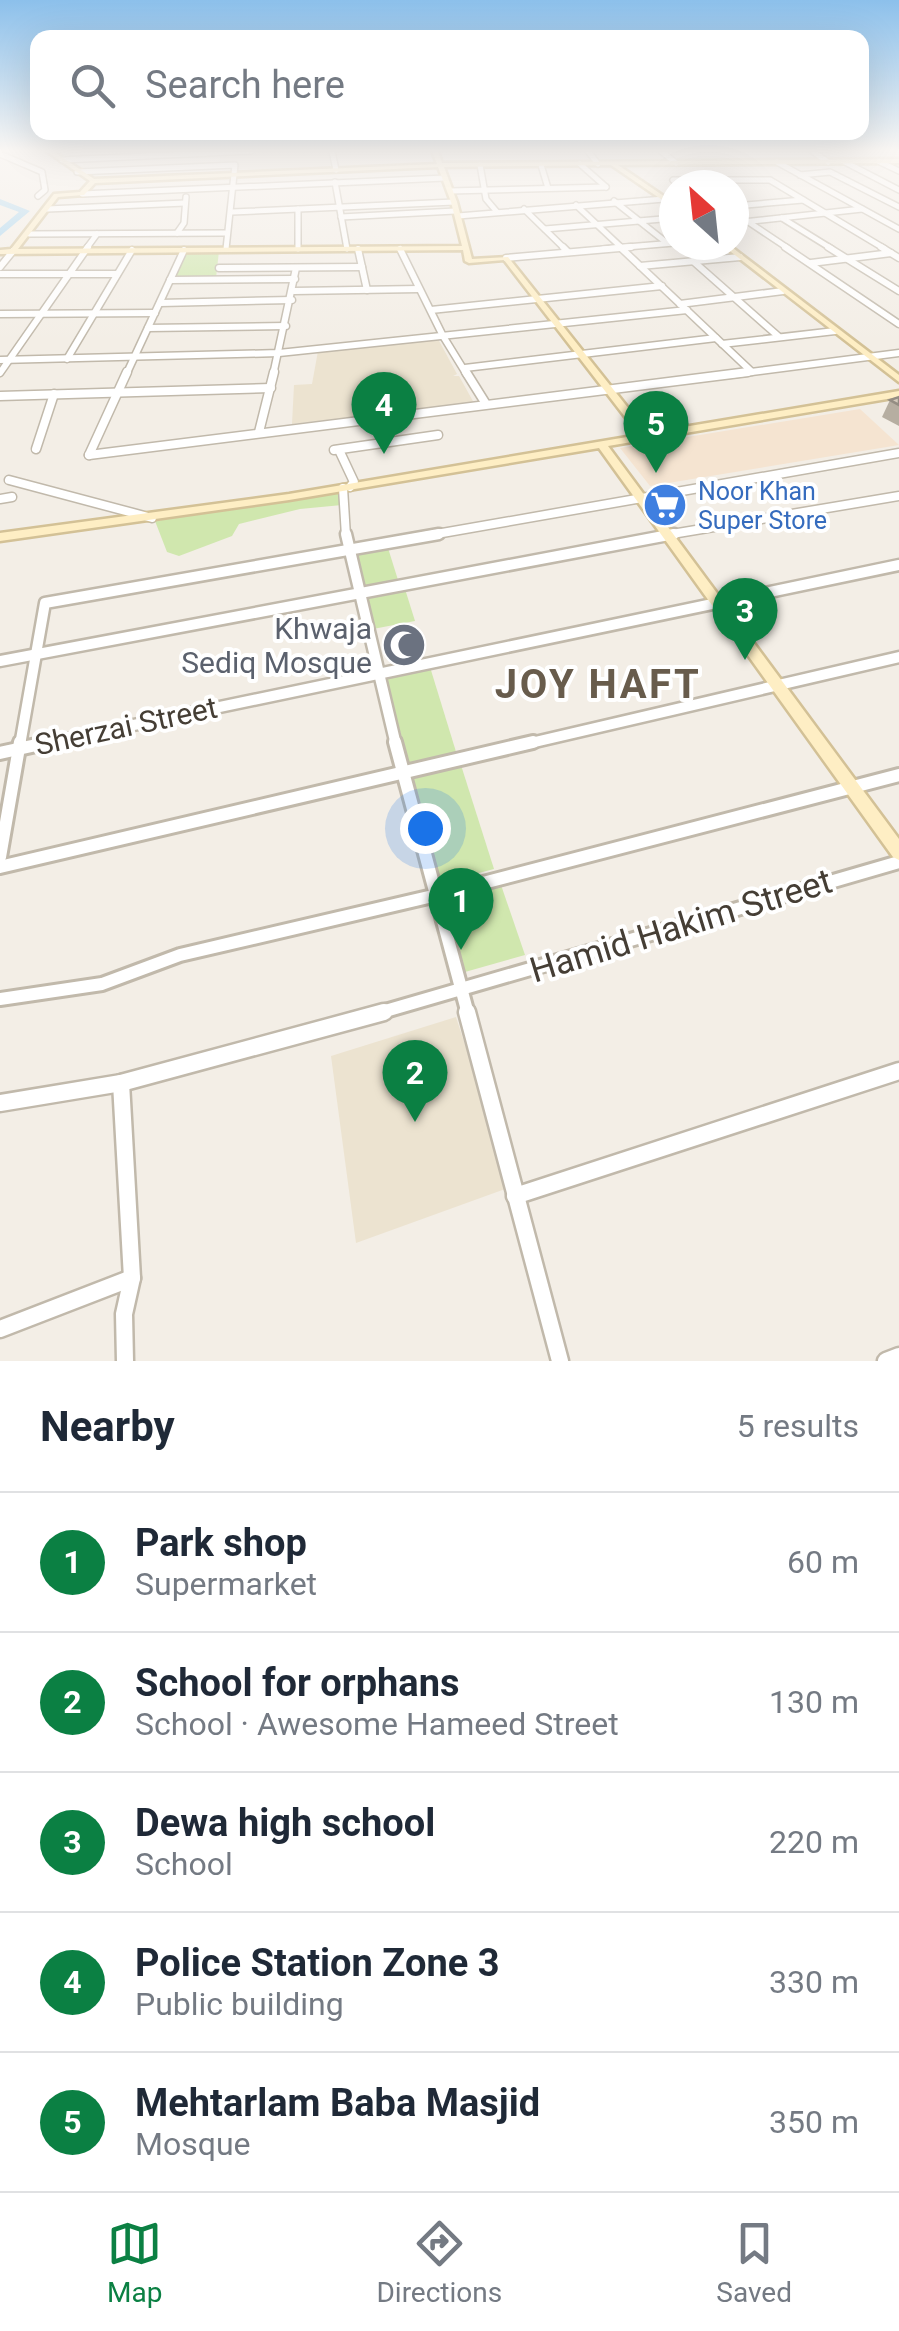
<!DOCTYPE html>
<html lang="en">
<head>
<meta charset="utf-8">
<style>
	:root { --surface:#fff; --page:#f6f6f7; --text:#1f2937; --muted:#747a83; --line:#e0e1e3; --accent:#0b8043 }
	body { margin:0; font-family:Roboto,sans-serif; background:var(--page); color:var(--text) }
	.compass { position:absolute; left:659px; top:170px; width:90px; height:90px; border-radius:50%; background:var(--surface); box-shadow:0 10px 40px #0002; rotate:333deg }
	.you { position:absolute; left:425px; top:828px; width:35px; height:35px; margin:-25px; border:8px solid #fff; border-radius:50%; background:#1a73e8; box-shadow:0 0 0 15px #1a73e833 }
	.badge { display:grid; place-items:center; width:65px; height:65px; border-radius:50%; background:var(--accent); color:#fff; font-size:32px; font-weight:700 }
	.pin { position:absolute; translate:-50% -82px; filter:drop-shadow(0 2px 5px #0008) }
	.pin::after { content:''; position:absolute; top:52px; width:35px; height:30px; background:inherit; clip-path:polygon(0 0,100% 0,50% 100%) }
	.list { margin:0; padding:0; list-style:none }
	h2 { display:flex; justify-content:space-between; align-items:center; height:130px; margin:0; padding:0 40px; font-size:42px }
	h2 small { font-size:32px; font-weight:400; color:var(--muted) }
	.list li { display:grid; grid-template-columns:65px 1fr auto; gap:30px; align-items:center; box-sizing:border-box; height:140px; padding:0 40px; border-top:2px solid var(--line) }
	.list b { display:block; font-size:38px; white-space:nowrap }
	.list p { margin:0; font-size:32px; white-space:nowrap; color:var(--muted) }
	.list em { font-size:32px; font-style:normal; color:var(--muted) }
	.icon { flex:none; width:55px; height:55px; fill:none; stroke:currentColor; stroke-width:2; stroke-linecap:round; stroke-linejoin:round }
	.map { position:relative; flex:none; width:899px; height:1361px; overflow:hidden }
	.search { position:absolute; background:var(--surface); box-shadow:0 10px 40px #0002; left:30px; right:30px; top:30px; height:110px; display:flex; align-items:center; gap:25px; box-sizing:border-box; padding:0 35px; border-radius:20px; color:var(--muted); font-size:38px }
	.sheet { height:830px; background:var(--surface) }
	nav { display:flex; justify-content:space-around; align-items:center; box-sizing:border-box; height:140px; border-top:2px solid var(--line); background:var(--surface); font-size:28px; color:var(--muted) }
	nav a { display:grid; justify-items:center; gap:5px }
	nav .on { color:var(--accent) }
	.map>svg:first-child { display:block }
	.residential { fill:#e7e0d4 }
	.commercial { fill:#f5e4d1 }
	.education { fill:#ece3d0 }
	.green { fill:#d0e7ae }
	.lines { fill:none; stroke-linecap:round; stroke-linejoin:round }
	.river { fill:#a2d3f0; fill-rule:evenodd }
	.street-far5-casing { stroke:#c1b9ab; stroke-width:8 }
	.street-far4-casing { stroke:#c1b9ab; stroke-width:9 }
	.street-far3-casing { stroke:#c1b9ab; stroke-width:11 }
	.street-far2-casing { stroke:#c1b9ab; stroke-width:15 }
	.street-far1-casing { stroke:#c1b9ab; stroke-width:18 }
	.street-casing { stroke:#c1b9ab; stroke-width:21 }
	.secondary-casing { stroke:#d3c196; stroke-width:5 }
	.street-far5 { stroke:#fff; stroke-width:5 }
	.street-far4 { stroke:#fff; stroke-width:6 }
	.street-far3 { stroke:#fff; stroke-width:8 }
	.street-far2 { stroke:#fff; stroke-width:10 }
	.street-far1 { stroke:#fff; stroke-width:12 }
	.street { stroke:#fff; stroke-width:16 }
	.secondary { fill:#feeec4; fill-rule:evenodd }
	.wall { fill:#b6aea1 }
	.building { fill:#d4cabb; stroke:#948d83; stroke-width:2.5 }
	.labels { text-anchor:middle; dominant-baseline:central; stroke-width:8; stroke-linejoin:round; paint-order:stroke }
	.far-shop-label { font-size:25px; fill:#366cbe; stroke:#fff; text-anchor:start }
	.worship-label { font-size:30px; fill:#5b616d; stroke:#fff; text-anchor:end }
	.street-label { font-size:30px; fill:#453e35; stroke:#fff }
	.near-street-label { font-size:35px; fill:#453e35; stroke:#fff }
	.district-label { font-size:40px; font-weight:bold; letter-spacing:2.5px; fill:#685c4c; stroke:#fff }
</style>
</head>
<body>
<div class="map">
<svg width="899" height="1361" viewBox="0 0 899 1361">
	<rect width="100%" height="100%" fill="#f3eee6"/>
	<polygon class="residential" points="330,151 330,169 237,173 239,165 219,165 221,153"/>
	<polygon class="commercial" points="860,409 899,445 650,486 620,448"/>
	<g class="education">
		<polygon points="438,339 457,374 453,376 459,376 474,403 292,424 294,385 312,384 318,351"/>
		<polygon points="456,1017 511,1187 356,1243 331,1056"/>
	</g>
	<g class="green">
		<polygon points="184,251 219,251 216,278 173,279"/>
		<polygon points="340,492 342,505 300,509 239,524 232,536 179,556 167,552 155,521"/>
		<polygon points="388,548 398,580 363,586 355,554"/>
		<polygon points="405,589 415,621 373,629 365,596"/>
		<polygon points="430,667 457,755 409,765 385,675"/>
		<polygon points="460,762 494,869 441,883 411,772"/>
		<polygon points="500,882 525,955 465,972 444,896"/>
	</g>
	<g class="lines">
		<polygon class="river" points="0,199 30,211 0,236 0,228 19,212 0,205"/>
		<g class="street-far5-casing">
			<g id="street-far5">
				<polyline points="332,151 336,170"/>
				<polyline points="588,151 598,164"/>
				<polyline points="661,151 676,163"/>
				<polyline points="812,151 828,162"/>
				<polyline points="0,154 42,172 45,190 38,196"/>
				<polyline points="62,160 251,151"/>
				<polyline points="878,161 899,171"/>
				<polyline points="777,162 899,229"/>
				<polyline points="845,162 899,190"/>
				<polyline points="580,164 606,187"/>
				<polyline points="480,165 486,199 497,212"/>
				<polyline points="541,165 548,188"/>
				<polyline points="77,172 235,165 226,249"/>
				<polyline points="800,175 830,172 899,207"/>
				<polyline points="335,182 347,249"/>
				<polyline points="679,185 673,180 770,180 885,249"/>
				<polyline points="450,191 606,187"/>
				<polyline points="82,194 445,178"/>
				<polyline points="614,201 667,243"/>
				<polyline points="576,205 623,249"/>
				<polyline points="734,206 803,200"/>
				<polyline points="47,209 185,203"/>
				<polyline points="298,209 298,249"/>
				<polyline points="524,209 565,249"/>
				<polyline points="232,212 454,202"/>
				<polyline points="458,216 664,199"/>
				<polyline points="341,217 455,211"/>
				<polyline points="782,218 832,249"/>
				<polyline points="747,221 789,249"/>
				<polyline points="734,223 862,209"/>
				<polyline points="545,229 674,218"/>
				<polyline points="177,233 184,223 186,197"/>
				<polyline points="29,234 225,233"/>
				<polyline points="86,249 97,234"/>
				<polyline points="603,249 674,243"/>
			</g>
		</g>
		<g class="street-far4-casing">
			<g id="street-far4">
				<polyline points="563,247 568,252"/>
				<polyline points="620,247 752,372"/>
				<polyline points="785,247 899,324"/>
				<polyline points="828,247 899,291"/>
				<polyline points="881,247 899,258"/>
				<polyline points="358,249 367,290"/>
				<polyline points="400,249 443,336 467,375"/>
				<polyline points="506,258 631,247"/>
				<polyline points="693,261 778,336"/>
				<polyline points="811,263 891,253"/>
				<polyline points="640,266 740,257"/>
				<polyline points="0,267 13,251"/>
				<polyline points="219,268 362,267"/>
				<polyline points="0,274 117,274"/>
				<polyline points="170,280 295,279"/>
				<polyline points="294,291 419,289"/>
				<polyline points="160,303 292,300"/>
				<polyline points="680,304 783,291"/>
				<polyline points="431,310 662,286"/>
				<polyline points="0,314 155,313"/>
				<polyline points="148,328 286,326"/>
				<polyline points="722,344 835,331"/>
				<polyline points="67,359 132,250"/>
				<polyline points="0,360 279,353 687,310"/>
				<polyline points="465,368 716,338"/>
				<polyline points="0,373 88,247"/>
				<polyline points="126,375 184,250"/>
				<polyline points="273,375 296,268"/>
				<polyline points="728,375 899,353"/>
			</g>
		</g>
		<g class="street-far3-casing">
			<g id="street-far3">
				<polyline points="466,372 486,404"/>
				<polyline points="0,396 271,388"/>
				<polyline points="259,432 274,372"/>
				<polyline points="36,449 54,394"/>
				<polyline points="334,450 438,435"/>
				<polyline points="339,450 354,482 350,487"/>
				<polyline points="89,455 748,372"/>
				<polyline points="89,455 127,372"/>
				<polyline points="9,480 152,518"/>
				<polyline points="343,488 346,536"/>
				<polyline points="0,499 12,497"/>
				<polyline points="425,536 899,453"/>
				<polyline points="660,536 899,496"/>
			</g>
		</g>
		<g class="street-far2-casing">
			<g id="street-far2">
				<polyline points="346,534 396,745"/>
				<polyline points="0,661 674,534"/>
				<polyline points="20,745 45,603 439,534"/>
				<polyline points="38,745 899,565"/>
				<polyline points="522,745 899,657"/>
			</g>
		</g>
		<g class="street-far1-casing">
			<g id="street-far1">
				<polyline points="395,742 468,1014"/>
				<polyline points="0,753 50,742"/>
				<polyline points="0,857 20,742"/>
				<polyline points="0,867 533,742"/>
				<polyline points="0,999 102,984 180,955 437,895 899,775"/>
				<polyline points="375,1014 899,862"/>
			</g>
		</g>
		<g class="street-casing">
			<g id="street">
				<polyline points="467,1012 560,1361"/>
				<polyline points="121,1083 132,1278 124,1314 125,1361"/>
				<polyline points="0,1103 121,1083 384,1012"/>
				<polyline points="515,1196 899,1071"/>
				<polyline points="0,1329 132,1278"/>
				<polyline points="886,1361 899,1356"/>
			</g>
		</g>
		<g class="secondary-casing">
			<g id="secondary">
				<path d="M 46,151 L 53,151 L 94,179 L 437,164 L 432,151 L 438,151 L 442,163 L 899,159 L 899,163 L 618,165 L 674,203 L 674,208 L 611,165 L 444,167 L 457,202 L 472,259 L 508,257 L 648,433 L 899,391 L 899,397 L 608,446 L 899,839 L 899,860 L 893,857 L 599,448 L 289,500 L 0,541 L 0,533 L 289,494 L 639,435 L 504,260 L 469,263 L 465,261 L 463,250 L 0,254 L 0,250 L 11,249 L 54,194 L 80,192 L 90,181 ZM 438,167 L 451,202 L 462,246 L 18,249 L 58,197 L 84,195 L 95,183 Z"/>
				<polygon points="722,245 729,245 899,375 899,382"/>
			</g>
		</g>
		<use href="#street-far5" class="street-far5"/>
		<use href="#street-far4" class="street-far4"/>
		<use href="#street-far3" class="street-far3"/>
		<use href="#street-far2" class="street-far2"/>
		<use href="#street-far1" class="street-far1"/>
		<use href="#street" class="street"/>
		<use href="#secondary" class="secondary"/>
	</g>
	<polygon class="wall" points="899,397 899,426 882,417 890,400"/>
	<polygon class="building" points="899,397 899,405 890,400"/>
	<linearGradient id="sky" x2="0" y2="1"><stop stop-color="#8cc0eb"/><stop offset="0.44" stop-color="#faf7f4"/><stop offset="1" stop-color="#faf7f4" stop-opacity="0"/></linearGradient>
	<rect width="899" height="342" fill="url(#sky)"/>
	<defs>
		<g id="supermarket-disc" transform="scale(2.25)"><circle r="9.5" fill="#3f7fe0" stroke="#fff"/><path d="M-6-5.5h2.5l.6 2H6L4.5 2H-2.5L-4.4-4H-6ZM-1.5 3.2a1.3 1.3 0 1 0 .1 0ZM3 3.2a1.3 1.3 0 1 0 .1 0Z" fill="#fff"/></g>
		<g id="mosque-disc" transform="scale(2.25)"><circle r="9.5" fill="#6b7280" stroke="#fff"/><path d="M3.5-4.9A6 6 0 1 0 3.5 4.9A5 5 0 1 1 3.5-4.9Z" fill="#fff"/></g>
	</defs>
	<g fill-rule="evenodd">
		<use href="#supermarket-disc" x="665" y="505"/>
		<use href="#mosque-disc" x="404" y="645"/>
	</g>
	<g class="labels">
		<g class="far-shop-label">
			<text x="698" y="491">Noor Khan<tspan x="698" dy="29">Super Store</tspan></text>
		</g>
		<g class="worship-label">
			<text x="372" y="628">Khwaja<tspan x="372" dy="34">Sediq Mosque</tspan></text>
		</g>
		<g class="street-label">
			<text transform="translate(126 726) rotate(-12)">Sherzai Street</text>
		</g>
		<g class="near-street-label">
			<text transform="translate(681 926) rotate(-17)">Hamid Hakim Street</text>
		</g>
		<g class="district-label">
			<text x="598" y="684">JOY HAFT</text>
		</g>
	</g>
</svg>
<svg class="compass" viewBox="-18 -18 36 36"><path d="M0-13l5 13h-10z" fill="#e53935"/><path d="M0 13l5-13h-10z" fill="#747a83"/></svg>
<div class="you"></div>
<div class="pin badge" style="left:461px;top:950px">1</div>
<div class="pin badge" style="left:415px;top:1122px">2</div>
<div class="pin badge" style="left:745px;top:660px">3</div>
<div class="pin badge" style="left:384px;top:454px">4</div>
<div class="pin badge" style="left:656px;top:473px">5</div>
<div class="search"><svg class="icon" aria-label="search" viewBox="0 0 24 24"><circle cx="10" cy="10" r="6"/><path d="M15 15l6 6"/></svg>Search here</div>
</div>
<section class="sheet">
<h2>Nearby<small>5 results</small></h2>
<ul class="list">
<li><span class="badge">1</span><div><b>Park shop</b><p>Supermarket</p></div><em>60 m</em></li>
<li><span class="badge">2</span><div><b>School for orphans</b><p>School · Awesome Hameed Street</p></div><em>130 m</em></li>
<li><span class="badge">3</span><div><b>Dewa high school</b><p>School</p></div><em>220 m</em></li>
<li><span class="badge">4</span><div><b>Police Station Zone 3</b><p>Public building</p></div><em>330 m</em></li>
<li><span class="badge">5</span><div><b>Mehtarlam Baba Masjid</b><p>Mosque</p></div><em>350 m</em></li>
</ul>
</section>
<nav>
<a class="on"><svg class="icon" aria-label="map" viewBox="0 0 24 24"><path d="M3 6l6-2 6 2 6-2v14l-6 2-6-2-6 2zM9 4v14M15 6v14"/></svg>Map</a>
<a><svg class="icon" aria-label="directions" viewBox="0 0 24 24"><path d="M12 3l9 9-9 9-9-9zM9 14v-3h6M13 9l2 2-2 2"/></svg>Directions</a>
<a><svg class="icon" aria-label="saved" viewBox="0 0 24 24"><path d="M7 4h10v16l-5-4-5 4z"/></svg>Saved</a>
</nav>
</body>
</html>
